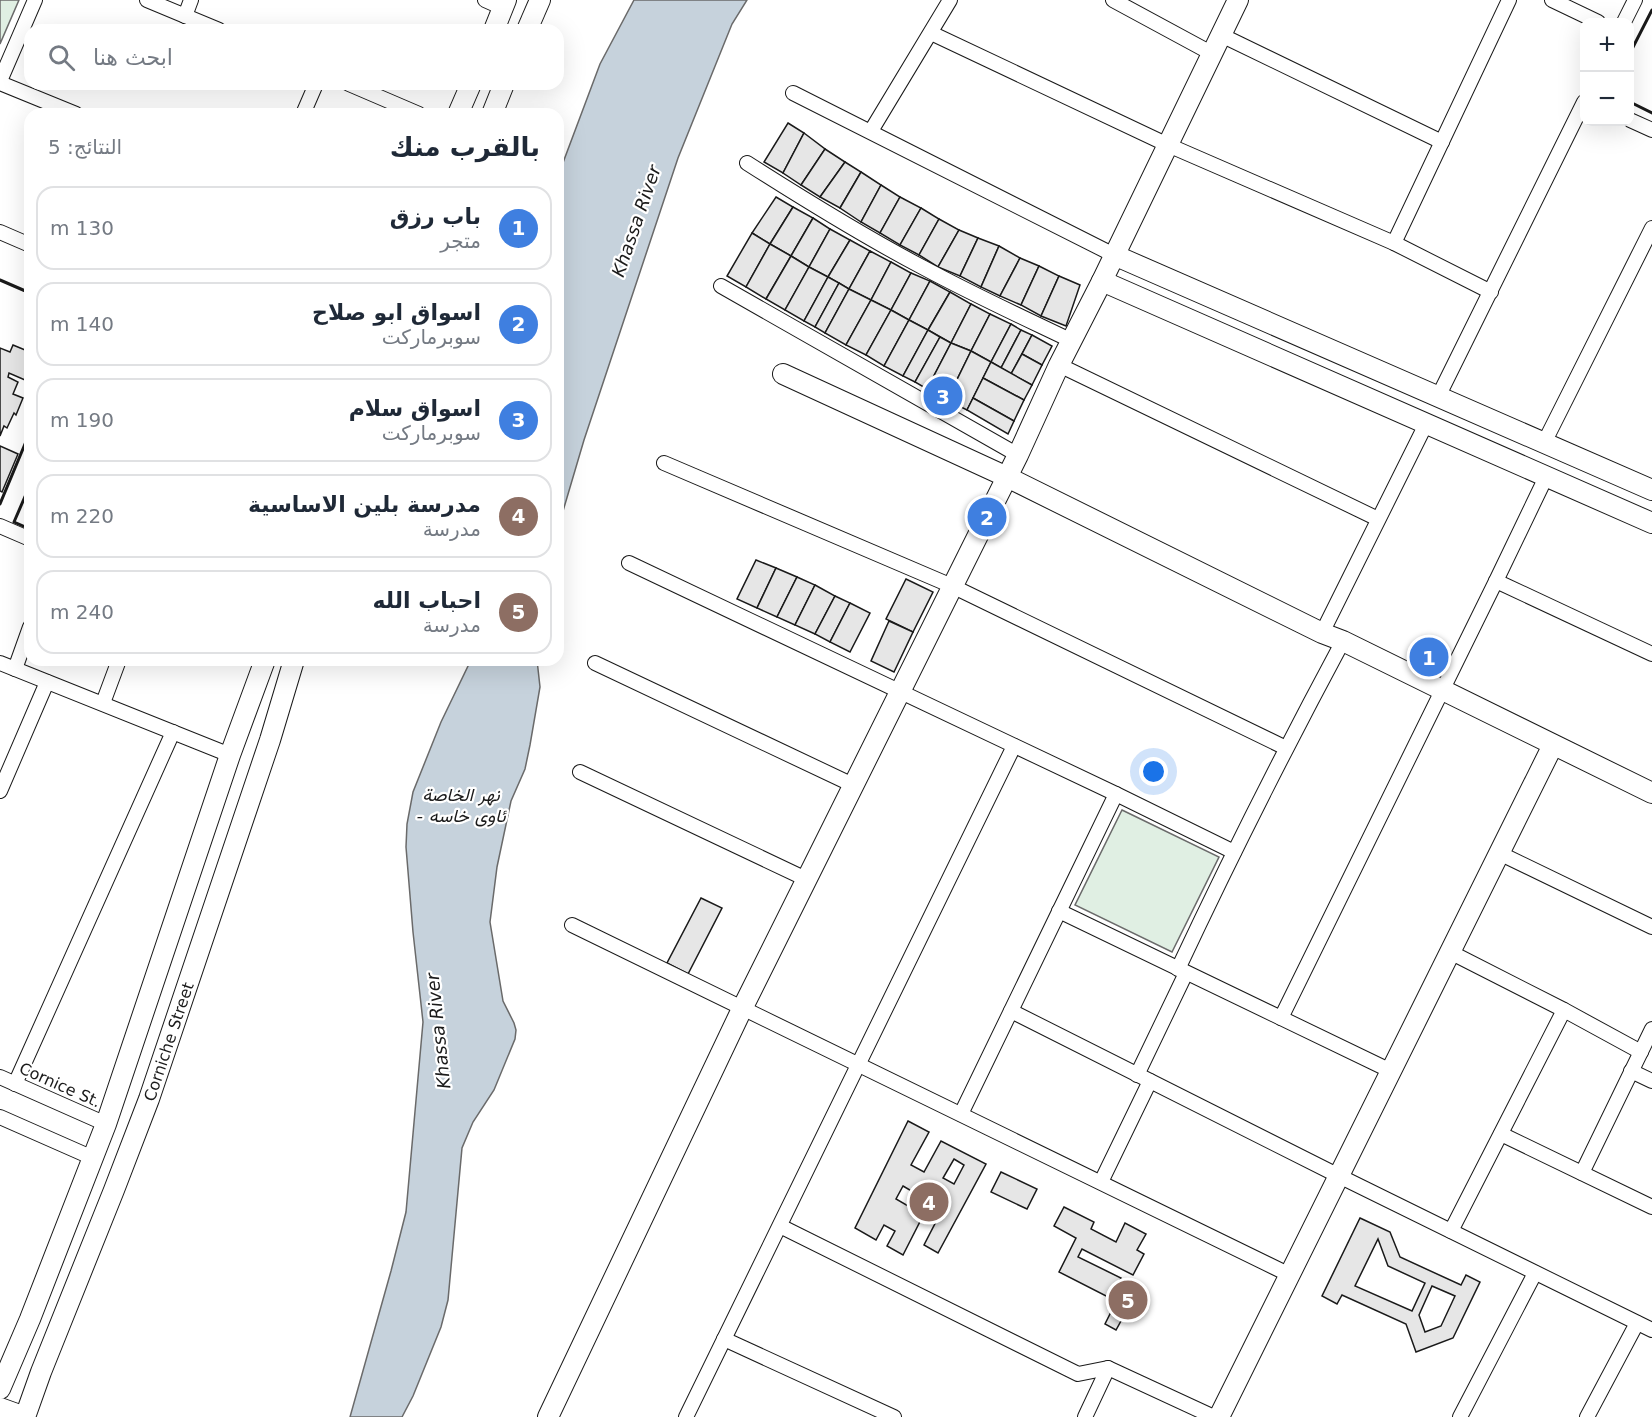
<!DOCTYPE html>
<html lang="ar">
<head>
<meta charset="utf-8">
<style>
	:root { --surface:#fff; --page:#f6f6f7; --text:#1f2937; --muted:#747a83; --line:#e0e1e3; --accent:#c62828 }
	body { margin:0; font-family:"DejaVu Sans",Vazirmatn,sans-serif; background:var(--page); color:var(--text); direction:rtl }
	.controls { position:absolute; right:18px; top:18px; display:grid; overflow:hidden; border-radius:12px; box-shadow:0 6px 24px #0002 }
	.controls button { width:54px; height:54px; display:grid; place-items:center; padding:0; border:0; border-bottom:2px solid var(--line); background:var(--surface); color:var(--text); font:30px sans-serif }
	.you { position:absolute; left:1154px; top:772px; width:21px; height:21px; margin:-15px; border:4px solid #fff; border-radius:50%; background:#1a73e8; box-shadow:0 0 0 9px #1a73e833 }
	.badge { display:grid; place-items:center; width:39px; height:39px; border-radius:50%; background:var(--accent); color:#fff; font-size:20px; font-weight:700 }
	.pin { position:absolute; translate:-50% -50%; border:3px solid #fff; box-shadow:0 2px 6px #0006 }
	.list { margin:0; padding:0; list-style:none }
	h2 { display:flex; justify-content:space-between; align-items:center; height:78px; margin:0; padding:0 24px; font-size:26px }
	h2 small { font-size:20px; font-weight:400; color:var(--muted) }
	.list li { display:grid; grid-template-columns:39px 1fr auto; gap:18px; align-items:center; box-sizing:border-box; height:84px; margin:0 12px 12px; padding:0 12px; border:2px solid var(--line); border-radius:18px }
	.list b { display:block; font-size:22px; white-space:nowrap }
	.list p { margin:0; font-size:20px; white-space:nowrap; color:var(--muted) }
	.list em { font-size:20px; font-style:normal; color:var(--muted) }
	.icon { flex:none; width:33px; height:33px; fill:none; stroke:currentColor; stroke-width:2; stroke-linecap:round; stroke-linejoin:round }
	.map { position:relative; flex:none; width:1652px; height:1417px; overflow:hidden; direction:ltr }
	.search { position:absolute; background:var(--surface); box-shadow:0 6px 24px #0002; left:24px; top:24px; width:540px; height:66px; display:flex; align-items:center; gap:15px; box-sizing:border-box; padding:0 21px; border-radius:18px; color:var(--muted); font-size:22px }
	.panel { position:absolute; background:var(--surface); box-shadow:0 6px 24px #0002; left:24px; top:108px; width:540px; height:558px; border-radius:18px; direction:rtl }
	.map>svg:first-child { display:block }
	.green { fill:#e0efe3; stroke:#6a6a6a; stroke-width:1.5 }
	.water { fill:#c6d2dc; stroke:#6a6a6a; stroke-width:1.5 }
	.building { fill:#e6e6e6; stroke:#1a1a1a; stroke-width:1.5; fill-rule:evenodd }
	.lines { fill:none; stroke-linecap:round; stroke-linejoin:round }
	.street-casing { stroke:#1a1a1a; stroke-width:16 }
	.secondary-casing { stroke:#1a1a1a; stroke-width:22 }
	.street { stroke:#fff; stroke-width:14 }
	.secondary { stroke:#fff; stroke-width:20 }
	.wall { stroke:#1a1a1a; stroke-width:3 }
	.labels { text-anchor:middle; dominant-baseline:central; stroke-width:4.5; stroke-linejoin:round; paint-order:stroke }
	.street-label { font-size:16px; fill:#1a1a1a; stroke:#fff }
	.water-label { font-size:18px; font-style:italic; fill:#1a1a1a; stroke:#fff }
</style>
</head>
<body>
<div class="map">
<svg width="1652" height="1417" viewBox="0 0 1652 1417">
	<rect width="100%" height="100%" fill="#fff"/>
	<g class="green">
		<polygon points="0,0 19,0 0,44"/>
		<polygon points="1122,810 1219,857 1172,952 1075,905"/>
	</g>
	<g class="water">
		<polygon points="634,0 747,0 732,24 678,158 584,440 558,528 558,176 600,64"/>
		<polygon points="468,660 537,660 540,687 530,745 525,769 511,801 497,867 490,922 503,1001 514,1023 516,1030 515,1039 494,1090 473,1122 462,1148 448,1300 441,1327 413,1396 402,1417 350,1417 391,1271 406,1212 423,1022 413,932 406,847 407,824 413,792 441,722 468,666"/>
	</g>
	<g class="building">
		<polygon points="788,123 804,133 783,173 764,162"/>
		<polygon points="804,133 825,149 801,185 783,173"/>
		<polygon points="825,149 845,162 820,197 801,185"/>
		<polygon points="845,162 861,172 840,208 820,197"/>
		<polygon points="861,172 881,185 861,222 840,208"/>
		<polygon points="881,185 900,197 880,233 861,222"/>
		<polygon points="776,197 793,207 770,244 752,233"/>
		<polygon points="900,197 921,208 900,245 880,233"/>
		<polygon points="793,207 813,218 791,256 770,244"/>
		<polygon points="921,208 939,219 919,255 900,245"/>
		<polygon points="813,218 830,229 809,267 791,256"/>
		<polygon points="939,219 959,230 938,267 919,255"/>
		<polygon points="830,229 850,240 828,277 809,267"/>
		<polygon points="959,230 978,238 960,276 938,267"/>
		<polygon points="752,233 770,244 746,287 727,276"/>
		<polygon points="978,238 999,246 981,287 960,276"/>
		<polygon points="850,240 870,251 849,289 828,277"/>
		<polygon points="770,244 791,256 766,299 746,287"/>
		<polygon points="999,246 1020,258 1000,296 981,287"/>
		<polygon points="870,251 891,262 871,300 849,289"/>
		<polygon points="791,256 809,267 785,310 766,299"/>
		<polygon points="1020,258 1039,266 1021,305 1000,296"/>
		<polygon points="891,262 911,273 891,310 871,300"/>
		<polygon points="1039,266 1059,276 1041,316 1021,305"/>
		<polygon points="809,267 828,277 804,321 785,310"/>
		<polygon points="911,273 930,281 909,320 891,310"/>
		<polygon points="1059,276 1080,285 1066,326 1041,316"/>
		<polygon points="828,277 839,283 815,327 804,321"/>
		<polygon points="930,281 950,292 928,330 909,320"/>
		<polygon points="839,283 849,289 825,333 815,327"/>
		<polygon points="849,289 871,300 846,345 825,333"/>
		<polygon points="950,292 971,304 951,343 928,330"/>
		<polygon points="871,300 891,310 866,355 846,345"/>
		<polygon points="971,304 990,314 971,351 951,343"/>
		<polygon points="891,310 909,320 884,366 866,355"/>
		<polygon points="990,314 1011,324 991,362 971,351"/>
		<polygon points="909,320 928,330 903,376 884,366"/>
		<polygon points="1011,324 1021,330 1001,368 991,362"/>
		<polygon points="928,330 940,337 915,382 903,376"/>
		<polygon points="1021,330 1032,335 1011,374 1001,368"/>
		<polygon points="1032,335 1052,346 1042,365 1022,354"/>
		<polygon points="940,337 951,343 927,389 915,382"/>
		<polygon points="951,343 971,351 947,400 927,389"/>
		<polygon points="13,345 30,352 30,370 25,380 9,373 8,377 18,382 13,394 23,398 16,415 14,413 7,428 4,426 0,436 0,348 10,352"/>
		<polygon points="971,351 991,362 967,410 947,400"/>
		<polygon points="1022,354 1042,365 1032,385 1011,374"/>
		<polygon points="991,362 1032,385 1024,400 983,378"/>
		<polygon points="983,378 1024,400 1014,421 973,398"/>
		<polygon points="973,398 1014,421 1008,434 967,410"/>
		<polygon points="0,446 18,454 2,492 0,491"/>
		<polygon points="756,560 776,568 757,608 737,599"/>
		<polygon points="776,568 797,577 777,617 757,608"/>
		<polygon points="797,577 815,585 795,625 777,617"/>
		<polygon points="906,579 933,592 913,632 886,619"/>
		<polygon points="815,585 835,596 815,634 795,625"/>
		<polygon points="835,596 850,603 830,642 815,634"/>
		<polygon points="850,603 870,613 850,652 830,642"/>
		<polygon points="889,621 913,632 894,672 871,661"/>
		<polygon points="701,898 722,908 688,974 667,963"/>
		<path d="M 908,1121 L 929,1132 L 911,1165 L 924,1172 L 941,1141 L 986,1164 L 938,1253 L 924,1245 L 943,1208 L 930,1202 L 903,1255 L 887,1246 L 895,1231 L 884,1225 L 876,1240 L 855,1228 ZM 954,1159 L 964,1165 L 954,1184 L 943,1178 ZM 903,1186 L 915,1193 L 908,1206 L 896,1199 Z"/>
		<polygon points="1001,1172 1037,1189 1027,1209 991,1192"/>
		<polygon points="1064,1207 1094,1222 1091,1229 1116,1242 1125,1223 1146,1234 1137,1250 1144,1254 1133,1275 1082,1249 1078,1257 1121,1278 1110,1298 1059,1272 1076,1238 1054,1226"/>
		<path d="M 1360,1218 L 1390,1232 L 1400,1257 L 1461,1285 L 1466,1275 L 1480,1282 L 1453,1338 L 1416,1352 L 1406,1324 L 1342,1295 L 1337,1304 L 1322,1296 ZM 1378,1239 L 1388,1266 L 1425,1283 L 1412,1311 L 1355,1286 ZM 1432,1286 L 1455,1296 L 1441,1326 L 1425,1332 L 1419,1315 Z"/>
		<polygon points="1115,1304 1127,1310 1116,1330 1105,1324"/>
	</g>
	<g class="lines">
		<g class="street-casing">
			<g id="street">
				<polyline points="147,0 219,30"/>
				<polyline points="485,0 503,8"/>
				<polyline points="1113,0 1211,53"/>
				<polyline points="1552,0 1598,22"/>
				<polyline points="185,16 191,0"/>
				<polyline points="1624,22 1635,0"/>
				<polyline points="931,33 1168,145 1394,243 1491,292"/>
				<polyline points="1221,35 1442,142"/>
				<polyline points="0,81 35,0"/>
				<polyline points="0,83 76,114"/>
				<polyline points="349,84 419,114"/>
				<polyline points="793,93 1114,255"/>
				<polyline points="303,114 316,84"/>
				<polyline points="1630,120 1652,130"/>
				<polyline points="871,131 950,0"/>
				<path d="M 747,163 C 805,200 863,236 924,268 C 972,294 1022,317 1072,341"/>
				<polyline points="0,232 30,245"/>
				<polyline points="1394,243 1509,0"/>
				<polyline points="721,286 1018,455"/>
				<polyline points="1059,365 1378,519"/>
				<polyline points="1438,397 1584,102"/>
				<polyline points="1544,443 1652,228"/>
				<polyline points="664,463 952,586 1286,748"/>
				<polyline points="0,526 30,539"/>
				<polyline points="629,563 1116,794 1234,852"/>
				<polyline points="1496,581 1652,654"/>
				<polyline points="1322,633 1426,424"/>
				<polyline points="0,663 230,755"/>
				<polyline points="595,663 853,785"/>
				<polyline points="15,669 30,627"/>
				<polyline points="103,703 119,660"/>
				<polyline points="580,772 806,879"/>
				<polyline points="0,791 47,682"/>
				<polyline points="1499,853 1652,927"/>
				<polyline points="1059,911 1391,1071"/>
				<polyline points="572,925 1290,1275"/>
				<polyline points="1450,952 1564,1010 1641,1052"/>
				<path d="M 1178,969 C 1230,858 1285,749 1343,641"/>
				<polyline points="1011,1011 1339,1176 1652,1330"/>
				<polyline points="1281,1018 1496,581 1546,477"/>
				<polyline points="1631,1071 1652,1081"/>
				<polyline points="1137,1075 1186,973"/>
				<polyline points="0,1077 106,1124"/>
				<polyline points="15,1084 173,732"/>
				<polyline points="961,1114 1116,794"/>
				<polyline points="0,1117 93,1158"/>
				<polyline points="1501,1134 1652,1207"/>
				<polyline points="1582,1173 1652,1029"/>
				<polyline points="1101,1182 1150,1081"/>
				<polyline points="780,1226 1078,1374 1108,1368 1214,1417"/>
				<polyline points="1451,1231 1564,1010"/>
				<polyline points="724,1339 894,1417"/>
				<polyline points="686,1417 1014,746"/>
				<polyline points="1085,1417 1108,1368"/>
				<polyline points="1460,1417 1535,1273"/>
				<polyline points="1587,1417 1637,1323"/>
			</g>
		</g>
		<g class="secondary-casing">
			<g id="secondary">
				<polyline points="494,30 506,0"/>
				<polyline points="527,30 540,0"/>
				<polyline points="458,114 471,84"/>
				<polyline points="492,114 504,84"/>
				<polyline points="1114,255 1652,490"/>
				<polyline points="1102,281 1652,523"/>
				<polyline points="783,374 1007,477 1322,633 1343,641 1652,793"/>
				<polyline points="0,1389 30,1319 106,1124 230,755 265,660"/>
				<polyline points="0,1408 25,1417"/>
				<path id="s1" d="M 25,1417 L 41,1372 L 114,1190 L 149,1099 L 270,740 L 294,660"/>
				<polyline points="548,1417 742,1009 1018,455 1059,365 1102,281 1238,0"/>
				<polyline points="1219,1417 1553,745"/>
			</g>
		</g>
		<use href="#street" class="street"/>
		<use href="#secondary" class="secondary"/>
		<g class="wall">
			<polyline points="1630,53 1652,10"/>
			<polyline points="1630,102 1652,113"/>
			<polyline points="0,280 30,293"/>
			<polyline points="30,485 14,522 30,529"/>
			<polyline points="0,504 30,432"/>
		</g>
	</g>
	<g class="labels">
		<g class="street-label">
			<text stroke="none"><textPath href="#s1" startOffset="402">Corniche Street</textPath></text>
			<text transform="translate(60 1085) rotate(24)">Cornice St.</text>
		</g>
		<g class="water-label">
			<text transform="translate(636 221) rotate(-71)">Khassa River</text>
			<text x="461" y="794">نهر الخاصة<tspan x="461" dy="21">- ئاوی خاسە</tspan></text>
			<text transform="translate(438 1031) rotate(-96)">Khassa River</text>
		</g>
	</g>
</svg>
<div class="controls">
<button>+</button>
<button>−</button>
</div>
<div class="you"></div>
<div class="pin badge" style="left:1429px;top:657px;background:#3f7fe0">1</div>
<div class="pin badge" style="left:987px;top:517px;background:#3f7fe0">2</div>
<div class="pin badge" style="left:943px;top:396px;background:#3f7fe0">3</div>
<div class="pin badge" style="left:929px;top:1202px;background:#8d6e63">4</div>
<div class="pin badge" style="left:1128px;top:1300px;background:#8d6e63">5</div>
<div class="search"><svg class="icon" aria-label="search" viewBox="0 0 24 24"><circle cx="10" cy="10" r="6"/><path d="M15 15l6 6"/></svg>ابحث هنا</div>
<section class="panel">
<h2>بالقرب منك<small>النتائج: 5</small></h2>
<ul class="list">
<li><span class="badge" style="background:#3f7fe0">1</span><div><b>باب رزق</b><p>متجر</p></div><em>130 m</em></li>
<li><span class="badge" style="background:#3f7fe0">2</span><div><b>اسواق ابو صلاح</b><p>سوبرماركت</p></div><em>140 m</em></li>
<li><span class="badge" style="background:#3f7fe0">3</span><div><b>اسواق سلام</b><p>سوبرماركت</p></div><em>190 m</em></li>
<li><span class="badge" style="background:#8d6e63">4</span><div><b>مدرسة بلين الاساسية</b><p>مدرسة</p></div><em>220 m</em></li>
<li><span class="badge" style="background:#8d6e63">5</span><div><b>احباب الله</b><p>مدرسة</p></div><em>240 m</em></li>
</ul>
</section>
</div>
</body>
</html>
